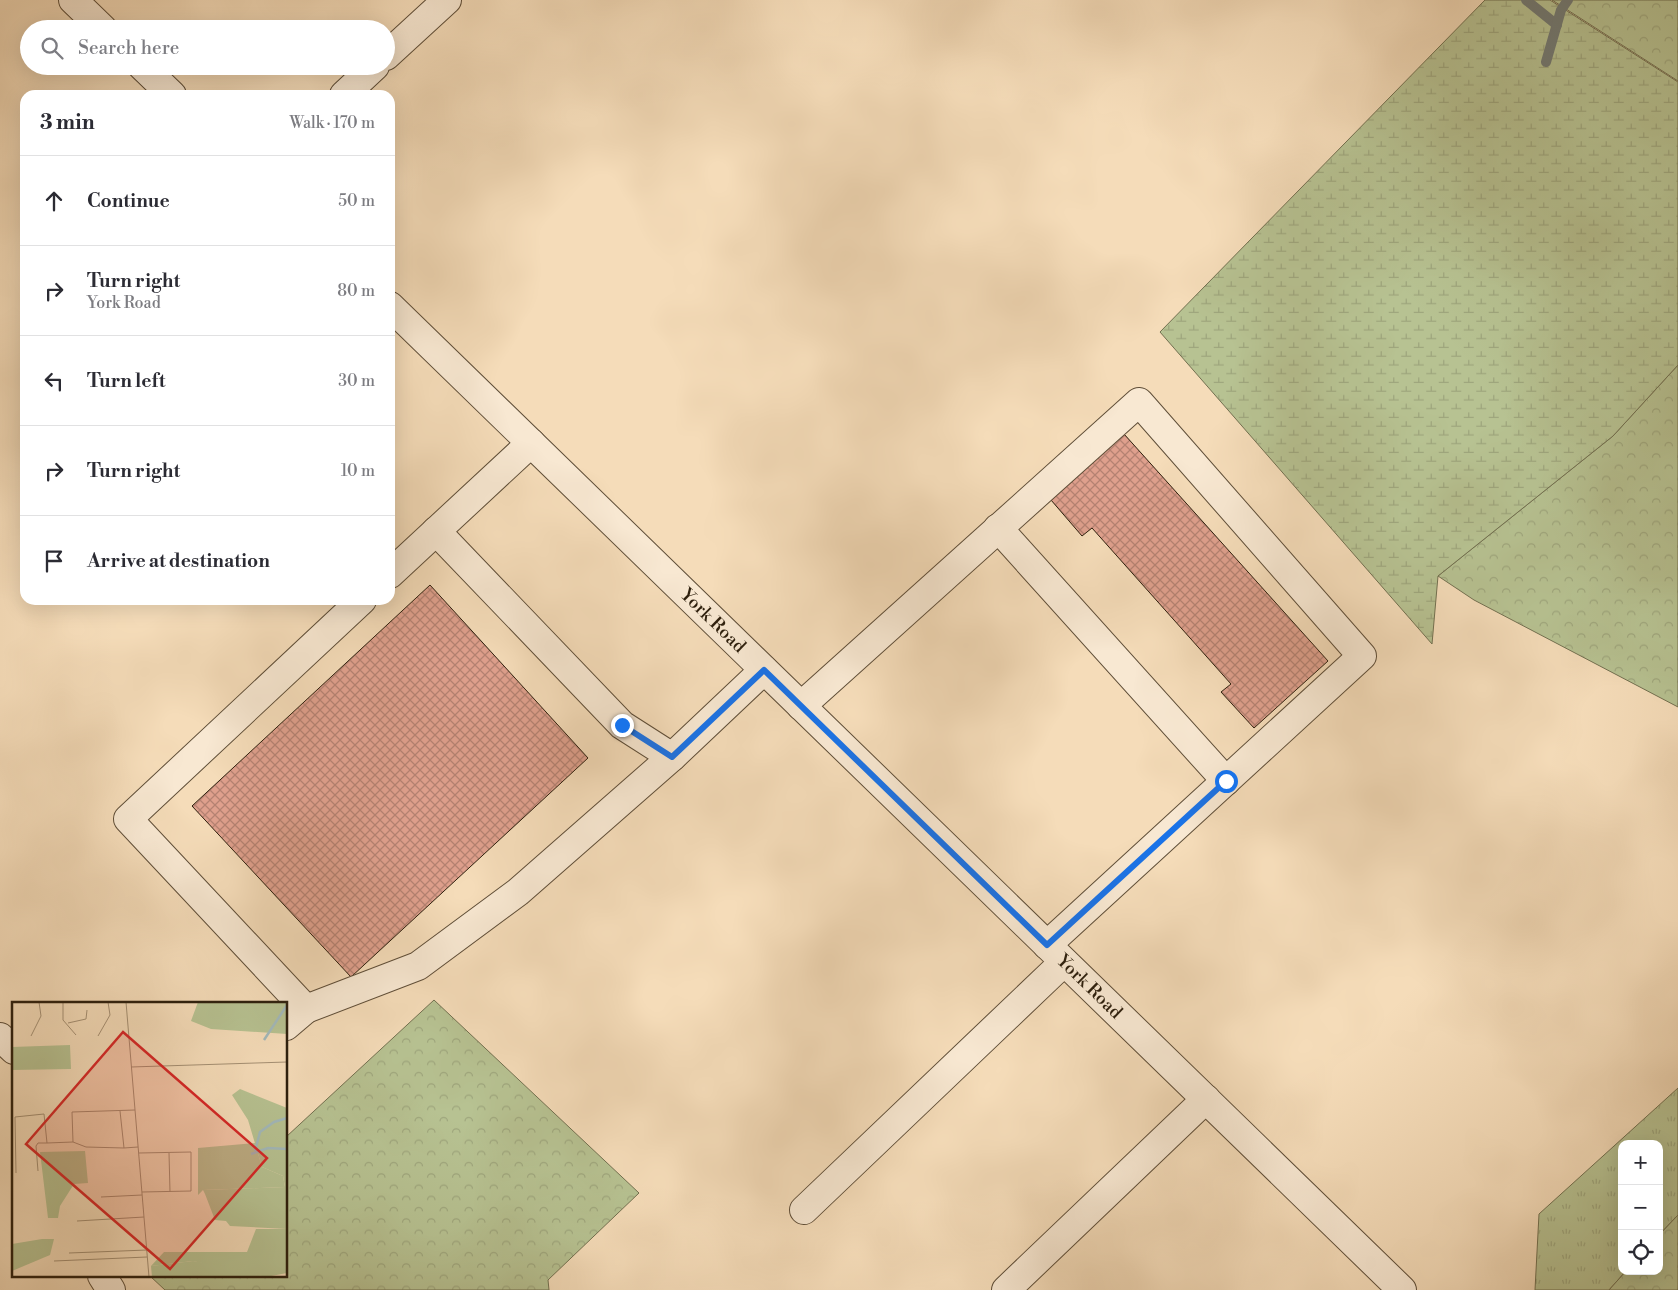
<!DOCTYPE html>
<html lang="en">
<head>
<meta charset="utf-8">
<style>
	:root { --surface:#fff; --page:#f2f2f3; --text:#2b2b33; --muted:#7c7c81; --line:#e1e1e2 }
	body { margin:0; font-family:"Libre Bodoni",serif; background:var(--page); color:var(--text) }
	.controls { position:absolute; right:15px; bottom:15px; display:grid; overflow:hidden; border-radius:10px; box-shadow:0 5px 20px #0002 }
	.controls button { width:45px; height:45px; display:grid; place-items:center; padding:0; border:0; border-bottom:1px solid var(--line); background:var(--surface); color:var(--text); font:25px sans-serif }
	.stop { position:absolute; width:15px; height:15px; margin:-11px; border:4px solid #1a73e8; border-radius:50%; background:#fff }
	.stop.end { background:#1a73e8; border-color:#fff; box-shadow:0 1px 5px #0008 }
	.list { margin:0; padding:0; list-style:none }
	h2 { display:flex; justify-content:space-between; align-items:center; height:65px; margin:0; padding:0 20px; font-size:21px }
	h2 small { font-size:16px; font-weight:400; color:var(--muted) }
	.list li { display:grid; grid-template-columns:32px 1fr auto; gap:15px; align-items:center; box-sizing:border-box; height:90px; padding:0 20px; border-top:1px solid var(--line) }
	.list b { display:block; font-size:19px; white-space:nowrap }
	.list p { margin:0; font-size:16px; white-space:nowrap; color:var(--muted) }
	.list em { font-size:16px; font-style:normal; color:var(--muted) }
	.icon { flex:none; width:28px; height:28px; fill:none; stroke:currentColor; stroke-width:2; stroke-linecap:round; stroke-linejoin:round }
	.map { position:relative; flex:none; width:1678px; height:1290px; overflow:hidden }
	.search { position:absolute; background:var(--surface); box-shadow:0 5px 20px #0002; left:20px; top:20px; width:375px; height:55px; display:flex; align-items:center; gap:12px; box-sizing:border-box; padding:0 18px; border-radius:28px; color:var(--muted); font-size:19px }
	.panel { position:absolute; background:var(--surface); box-shadow:0 5px 20px #0002; left:20px; top:90px; width:375px; height:515px; border-radius:15px }
	.map>svg:first-child { display:block }
	.grass { fill:url(#grass-tufts); stroke:#727050 }
	.forest { fill:url(#forest-crowns); stroke:#727050 }
	.wetland { fill:url(#wetland-marsh); stroke:#727050 }
	.lines { fill:none; stroke-linecap:round; stroke-linejoin:round }
	.stream { stroke:#737b75; stroke-width:10 }
	.building { fill:url(#building-cross-hatch); stroke:#2d1f0d }
	.minor-casing { stroke:#5f4e38; stroke-width:30 }
	.minor { stroke:#f8e8d2; stroke-width:28 }
	.route { stroke:#1a73e8; stroke-width:6 }
	.labels { text-anchor:middle; dominant-baseline:central; stroke-width:4; stroke-linejoin:round; paint-order:stroke }
	.street-label { font-size:18px; fill:#2d1f0d; stroke:#f8e8d2 }
	.inset-river { fill:none; stroke:#a2b9bb; stroke-width:2.5 }
	.inset-road { fill:none; stroke:#a59074; stroke-width:1 }
	.view { fill:#d62828; fill-opacity:0.15; stroke:#d62828; stroke-width:2.5 }
	.inset-edge { fill:none; stroke:#2d1f0d; stroke-width:2.5 }
</style>
</head>
<body>
<div class="map">
<svg width="1678" height="1290" viewBox="0 0 1678 1290">
	<defs>
		<pattern id="grass-tufts" width="24" height="20" patternUnits="userSpaceOnUse" patternTransform="scale(1.25)"><rect width="24" height="20" fill="#b7c292"/><path d="M3 7l-1-3M5 7V3M7 7l1-3M15 17l-1-3M17 17v-4M19 17l1-3" fill="none" stroke="#9ea67d"/></pattern>
		<pattern id="forest-crowns" width="20" height="18" patternUnits="userSpaceOnUse" patternTransform="scale(1.25)"><rect width="20" height="18" fill="#b7c292"/><path d="M2 6a3 3 0 1 1 6 0M12 15a3 3 0 1 1 6 0" fill="none" stroke="#9ea67d"/></pattern>
		<pattern id="wetland-marsh" width="20" height="14" patternUnits="userSpaceOnUse" patternTransform="scale(1.25)"><rect width="20" height="14" fill="#b7c292"/><path d="M1 5h8M5 5V1M11 12h8M15 12V8" fill="none" stroke="#9ea67d"/></pattern>
		<pattern id="building-cross-hatch" width="8" height="8" patternUnits="userSpaceOnUse" patternTransform="scale(1.25)"><rect width="8" height="8" fill="#dfa08d"/><path d="M0 0l8 8M0 8l8-8" fill="none" stroke="#b58272"/></pattern>
	</defs>
	<rect width="100%" height="100%" fill="#f5dcb9"/>
	<filter id="stains"><feTurbulence type="fractalNoise" baseFrequency=".004" numOctaves="4"/><feColorMatrix values="0 0 0 0 .2 0 0 0 0 .09 0 0 0 0 .02 0 0 0 .5 -.17"/></filter>
	<radialGradient id="worn" r=".72"><stop offset=".6" stop-color="#630" stop-opacity="0"/><stop offset="1" stop-color="#630" stop-opacity=".3"/></radialGradient>
	<polygon class="grass" points="1678,1088 1678,1215 1659,1235 1659,1144 1622,1144 1622,1271 1626,1271 1609,1290 1535,1290 1539,1214"/>
	<g class="forest">
		<polygon points="1552,0 1678,0 1678,81"/>
		<polygon points="1678,365 1678,707 1474,600 1438,576 1613,436"/>
		<polygon points="434,1000 639,1193 548,1280 549,1290 165,1290 150,1276 286,1276 286,1137"/>
		<polygon points="1678,1215 1678,1290 1609,1290 1626,1271 1659,1271 1659,1235"/>
	</g>
	<polygon class="wetland" points="1485,0 1550,0 1678,82 1678,365 1613,436 1438,576 1432,644 1160,332"/>
	<g class="lines">
		<g class="stream">
			<polyline points="1526,0 1557,25"/>
			<polyline points="1546,62 1561,10 1568,0"/>
		</g>
	</g>
	<g class="building">
		<polygon points="1124,434 1328,661 1254,728 1221,692 1231,684 1092,528 1082,536 1051,500"/>
		<polygon points="430,585 588,758 351,977 192,806"/>
	</g>
	<g class="lines">
		<g class="minor-casing">
			<g id="minor">
				<polyline points="73,0 103,29"/>
				<polyline points="386,56 447,0"/>
				<polyline points="142,66 172,95"/>
				<polyline points="344,95 375,66"/>
				<path id="s1" d="M 390,306 L 1402,1290"/>
				<polyline points="998,528 1226,781"/>
				<polyline points="436,531 622,725 672,757 764,670"/>
				<polyline points="390,574 531,443"/>
				<polyline points="801,706 1139,402 1362,656 1047,945"/>
				<polyline points="306,1009 418,966 518,892 672,757"/>
				<polyline points="286,1026 306,1009 128,819 362,600"/>
				<polyline points="0,1037 14,1050"/>
				<polyline points="804,1210 1064,962"/>
				<polyline points="102,1276 111,1290"/>
				<polyline points="1006,1290 1206,1099"/>
			</g>
		</g>
		<use href="#minor" class="minor"/>
	</g>
	<g class="lines">
		<polyline class="route" points="622,725 672,757 764,670 1047,945 1226,781"/>
	</g>
	<g class="labels">
		<g class="street-label">
			<text stroke="none"><textPath href="#s1" startOffset="451">York Road</textPath></text>
			<text stroke="none"><textPath href="#s1" startOffset="976">York Road</textPath></text>
		</g>
	</g>
	<g transform="translate(12 1002)">
		<rect width="275" height="275" fill="#f5dcb9"/>
		<path d="M 244,227 L 275,227 L 275,271 L 254,275 L 181,259 L 139,264 L 152,250 L 235,250 Z" fill="#b7c292"/>
		<path d="M 186,0 L 275,0 L 275,32 L 199,27 L 179,19 ZM 58,43 L 59,67 L 0,68 L 0,45 ZM 228,87 L 275,106 L 275,227 L 218,224 L 214,219 L 203,218 L 193,192 L 191,188 L 273,185 L 271,174 L 250,165 L 236,118 L 220,93 ZM 73,149 L 76,181 L 62,182 L 48,204 L 46,216 L 36,216 L 28,150 ZM 30,237 L 42,237 L 38,253 L 0,269 L 0,242 ZM 181,259 L 215,264 L 254,275 L 140,275 L 139,264 Z" fill="#b7c292"/>
		<path d="M 243,141 L 250,165 L 271,174 L 273,185 L 191,188 L 186,193 L 186,146 Z" fill="#b7c292"/>
		<path class="inset-river" d="M 252,38 L 275,3M 243,149 L 248,130 L 262,120 L 275,116M 239,152 L 256,146 L 275,147"/>
		<path class="inset-road" d="M 51,0 L 51,18 L 64,33M 114,0 L 137,275M 56,21 L 74,17 L 75,8M 19,34 L 29,14 L 27,0M 86,34 L 98,13 L 96,0M 119,65 L 275,60M 108,109 L 112,146 L 126,145M 61,140 L 74,145 L 112,146M 127,151 L 179,150 L 179,189 L 130,190M 157,151 L 158,190M 26,169 L 24,144 L 26,141 L 35,141M 4,171 L 3,115 L 32,112 L 35,141 L 61,140 L 60,110 L 123,108M 89,195 L 130,193M 65,219 L 132,215M 57,251 L 135,248M 42,259 L 135,255"/>
		<path class="view" d="M 111,30 L 255,156 L 158,267 L 14,142 Z"/>
		<rect width="275" height="275" class="inset-edge"/>
	</g>
	<rect width="100%" height="100%" filter="url(#stains)"/>
	<rect width="100%" height="100%" fill="url(#worn)"/>
</svg>
<div class="controls">
<button>+</button>
<button>−</button>
<button><svg class="icon" aria-label="locate" viewBox="0 0 24 24"><circle cx="12" cy="12" r="6"/><path d="M12 2v4M12 18v4M2 12h4M18 12h4"/></svg></button>
</div>
<div class="stop" style="left:1226px;top:781px"></div>
<div class="stop end" style="left:622px;top:725px"></div>
<div class="search"><svg class="icon" aria-label="search" viewBox="0 0 24 24"><circle cx="10" cy="10" r="6"/><path d="M15 15l6 6"/></svg>Search here</div>
<section class="panel">
<h2>3 min<small>Walk · 170 m</small></h2>
<ul class="list">
<li><svg class="icon" aria-label="ahead" viewBox="0 0 24 24"><path d="M12 20V5M6 11l6-6 6 6"/></svg><div><b>Continue</b></div><em>50 m</em></li>
<li><svg class="icon" aria-label="right" viewBox="0 0 24 24"><path d="M7 20v-9h11M14 6l5 5-5 5"/></svg><div><b>Turn right</b><p>York Road</p></div><em>80 m</em></li>
<li><svg class="icon" aria-label="left" viewBox="0 0 24 24"><path d="M17 20v-9H6M10 6l-5 5 5 5"/></svg><div><b>Turn left</b></div><em>30 m</em></li>
<li><svg class="icon" aria-label="right" viewBox="0 0 24 24"><path d="M7 20v-9h11M14 6l5 5-5 5"/></svg><div><b>Turn right</b></div><em>10 m</em></li>
<li><svg class="icon" aria-label="arrive" viewBox="0 0 24 24"><path d="M6 21V4h12l-3 4 3 4H6"/></svg><div><b>Arrive at destination</b></div></li>
</ul>
</section>
</div>
</body>
</html>
